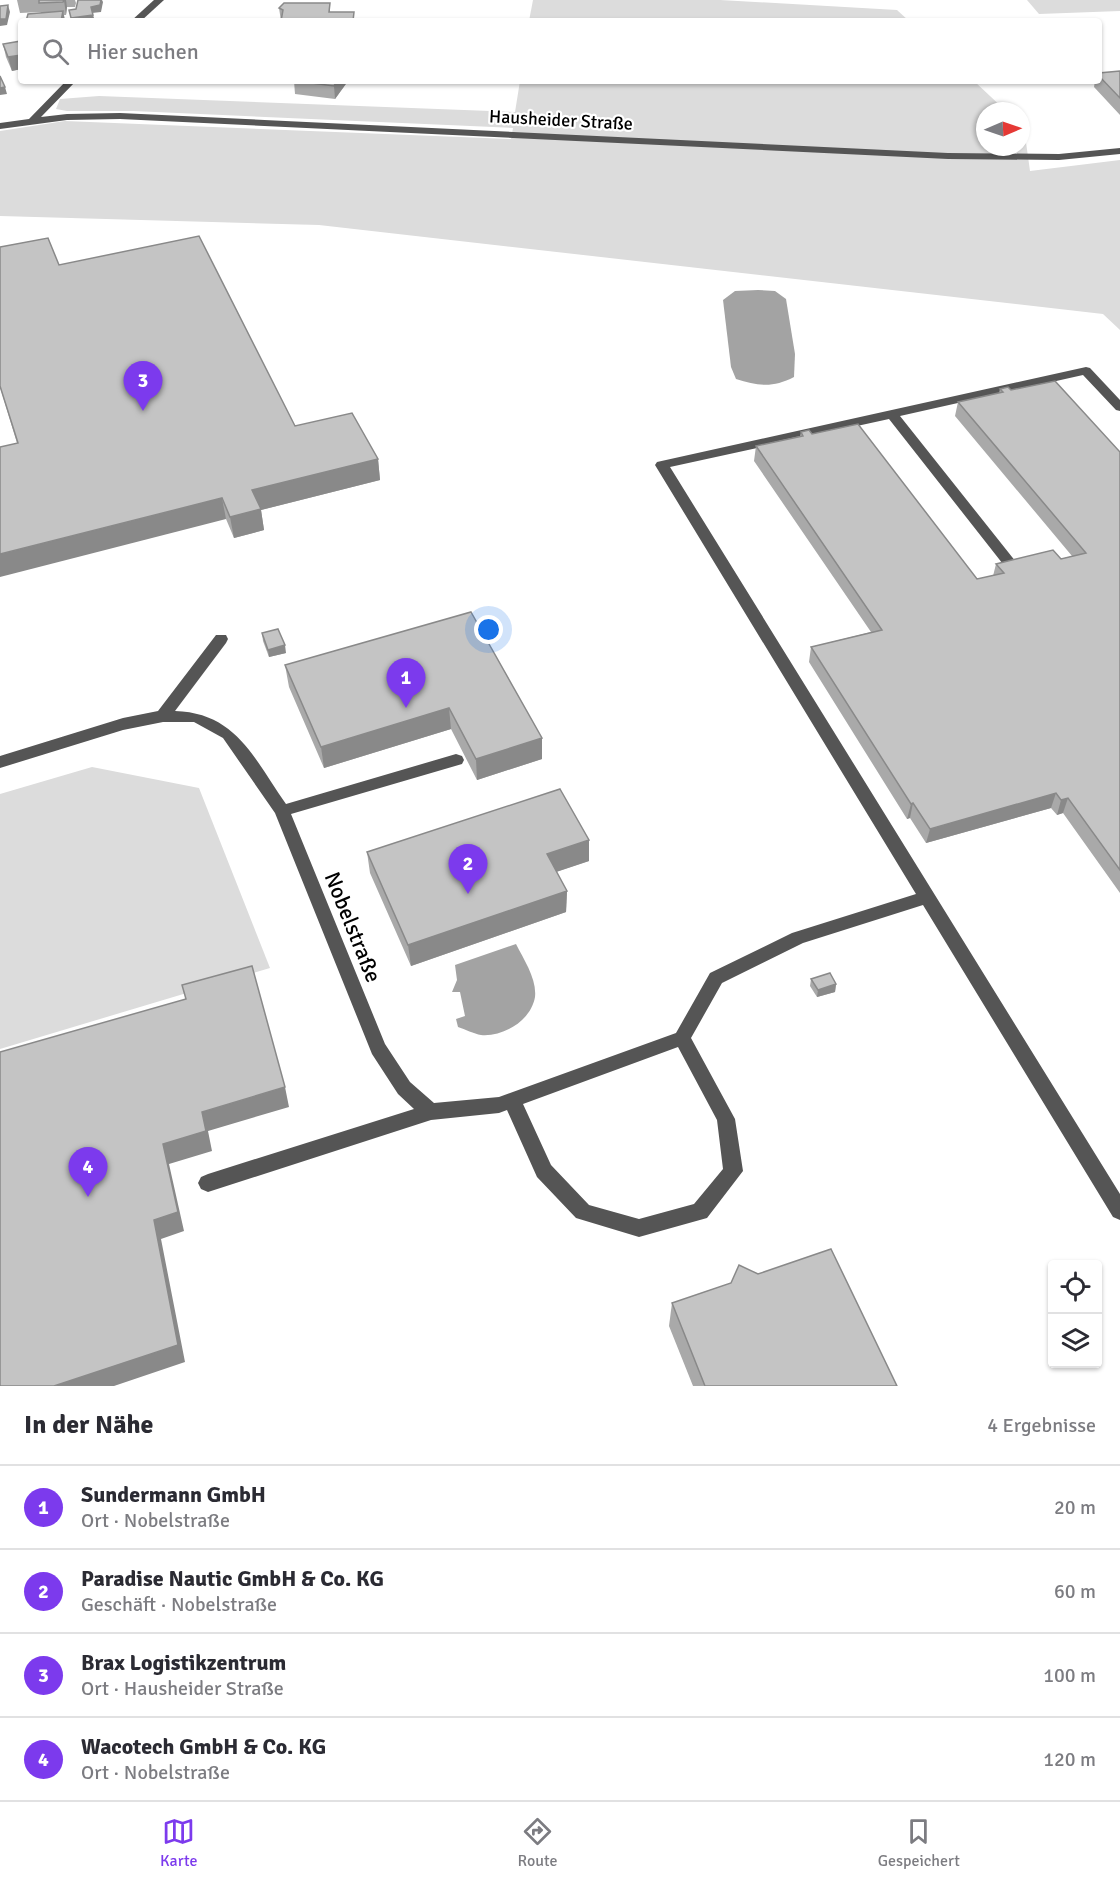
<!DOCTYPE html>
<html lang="de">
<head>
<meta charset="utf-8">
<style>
	:root { --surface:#fff; --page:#f2f2f3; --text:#2b2b33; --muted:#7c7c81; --line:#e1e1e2; --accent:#7c3aed }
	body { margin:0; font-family:Signika,sans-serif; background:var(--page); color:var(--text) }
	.controls { position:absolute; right:18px; bottom:18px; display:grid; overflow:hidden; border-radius:6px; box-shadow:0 2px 4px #0004 }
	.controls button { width:54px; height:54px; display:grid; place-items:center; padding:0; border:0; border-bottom:2px solid var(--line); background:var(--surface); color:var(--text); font:30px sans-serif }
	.compass { position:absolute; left:976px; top:102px; width:54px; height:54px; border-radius:50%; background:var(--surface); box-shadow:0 2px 4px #0004; rotate:88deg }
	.you { position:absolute; left:489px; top:630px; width:21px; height:21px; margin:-15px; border:4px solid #fff; border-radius:50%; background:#1a73e8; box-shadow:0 0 0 9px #1a73e833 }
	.badge { display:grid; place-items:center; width:39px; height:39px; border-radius:50%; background:var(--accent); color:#fff; font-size:20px; font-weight:700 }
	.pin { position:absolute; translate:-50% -50px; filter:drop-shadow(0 2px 3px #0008) }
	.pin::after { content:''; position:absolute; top:32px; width:21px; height:18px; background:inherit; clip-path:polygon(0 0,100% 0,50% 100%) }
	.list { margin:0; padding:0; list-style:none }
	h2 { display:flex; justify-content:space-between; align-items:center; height:78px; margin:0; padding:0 24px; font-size:26px }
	h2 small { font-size:20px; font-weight:400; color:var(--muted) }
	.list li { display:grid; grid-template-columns:39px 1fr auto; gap:18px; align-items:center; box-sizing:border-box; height:84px; padding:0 24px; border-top:2px solid var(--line) }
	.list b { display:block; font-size:22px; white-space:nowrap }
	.list p { margin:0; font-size:20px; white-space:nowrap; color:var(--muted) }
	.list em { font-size:20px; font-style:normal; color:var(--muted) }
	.icon { flex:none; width:33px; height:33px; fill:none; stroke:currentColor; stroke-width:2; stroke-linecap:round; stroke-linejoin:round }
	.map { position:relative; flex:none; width:1120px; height:1386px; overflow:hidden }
	.search { position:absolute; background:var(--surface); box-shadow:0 2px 4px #0004; left:18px; right:18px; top:18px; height:66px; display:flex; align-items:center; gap:15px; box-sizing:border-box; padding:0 21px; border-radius:6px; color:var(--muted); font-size:22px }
	.sheet { height:414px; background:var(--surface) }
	nav { display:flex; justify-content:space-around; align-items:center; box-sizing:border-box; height:84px; border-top:2px solid var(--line); background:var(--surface); font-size:16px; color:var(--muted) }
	nav a { display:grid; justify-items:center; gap:3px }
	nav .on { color:var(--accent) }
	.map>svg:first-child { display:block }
	.green { fill:#dcdcdc }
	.water { fill:#a3a3a3 }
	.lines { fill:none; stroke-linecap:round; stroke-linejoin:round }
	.minor { fill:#555; fill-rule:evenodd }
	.wall { fill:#a9a9a9 }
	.shaded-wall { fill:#898989 }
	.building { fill:#c4c4c4; stroke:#898989; stroke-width:1.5 }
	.labels { text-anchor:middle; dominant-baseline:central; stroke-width:4.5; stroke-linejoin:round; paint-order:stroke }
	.far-street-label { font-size:18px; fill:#000; stroke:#fff }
	.street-label { font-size:22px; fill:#000; stroke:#fff }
</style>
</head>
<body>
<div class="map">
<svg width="1120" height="1386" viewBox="0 0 1120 1386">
	<rect width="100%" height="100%" fill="#fff"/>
	<g class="green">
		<polygon points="533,0 720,0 897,10 909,21 529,21"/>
		<polygon points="1027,0 1120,0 1120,11 1039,14"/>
		<polygon points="520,81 974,81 1006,111 985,111 985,147 1021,147 1021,125 1024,128 1030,171 1120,160 1120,330 1103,314 319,225 0,216 0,131 65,121 511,139 513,128 133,111 67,111 56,109 60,99 99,96 515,112"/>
		<polygon points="92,767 199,788 270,968 0,1049 0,794"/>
	</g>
	<g class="water">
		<path d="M 758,290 L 775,291 L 786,299 L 795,354 L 794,377 C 773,388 758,386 736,379 L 731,367 L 723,300 L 735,291 Z"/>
		<path d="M 516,944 C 524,960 537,979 535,997 C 531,1021 503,1037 481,1035 C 474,1034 465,1029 458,1027 L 456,1019 L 465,1016 L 460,992 L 452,992 L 457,980 L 455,965 Z"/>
	</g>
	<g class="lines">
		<g class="minor">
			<polygon points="154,0 164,0 141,21 131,21"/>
			<polygon points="66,81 76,81 41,117 67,114 120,113 948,153 1059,154 1120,148 1120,154 1059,160 948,159 120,119 67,120 0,129 0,123 29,119"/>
			<path d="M 1086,367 L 1090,368 L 1120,400 L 1120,411 L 1116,410 L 1083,375 L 900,416 L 1020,567 L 1022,570 L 1015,575 L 1010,573 L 889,419 L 670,467 L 1120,1194 L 1120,1220 L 1113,1217 L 923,905 L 803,943 L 722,983 L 691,1038 L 735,1119 L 743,1171 L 707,1218 L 639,1237 L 576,1218 L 537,1177 L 507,1110 L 499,1113 L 431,1120 L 208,1192 L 201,1189 L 198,1183 L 201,1177 L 208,1174 L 414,1109 L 398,1094 L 372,1054 L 275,813 L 223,738 L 194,722 L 163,722 L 123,730 L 0,768 L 0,756 L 123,718 L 158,711 L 216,635 L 226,635 L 228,639 L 226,643 L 175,711 C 237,713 254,759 286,804 L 456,754 L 462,756 L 464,760 L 462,764 L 291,814 L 385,1044 L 410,1082 L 434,1103 L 499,1097 L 676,1033 L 710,973 L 792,933 L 916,894 L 655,465 L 657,462 ZM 678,1047 L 717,1120 L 723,1169 L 694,1204 L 639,1219 L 589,1205 L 551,1165 L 523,1104 Z"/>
		</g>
	</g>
	<g class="wall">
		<polygon points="17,0 75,0 76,3 75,7 67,7 66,15 64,15 65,21 26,21 41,13 41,12 20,13"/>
		<polygon points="330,3 330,12 355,21 281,21 279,8"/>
		<polygon points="21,41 21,69 12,71 6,57 3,44"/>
		<polygon points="1120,71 1120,115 1094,87 1095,81 1099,81 1099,73"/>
		<polygon points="294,81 348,81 335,99 295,94"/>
		<polygon points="0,247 59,265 295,426 378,459 380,480 261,510 264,530 234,538 226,519 17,443 0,387"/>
		<polygon points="1000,389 1011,390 1120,452 1120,893 1063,813 1057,815 1051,808 926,843 910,818 907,819 809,662 811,647 871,632 754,461 756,446 800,436 801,432 812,434 977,579 993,576 996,564 1061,559 1072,556 955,416 958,402 999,393"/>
		<polygon points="471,612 542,759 477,780 451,729 324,768 289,687 285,665"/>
		<polygon points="262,633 286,653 269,657 263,641"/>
		<polygon points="367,852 589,861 556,872 567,891 566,912 411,966 370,873"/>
		<polygon points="811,979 836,984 835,992 817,997 810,986"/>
		<polygon points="731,1283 897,1386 693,1386 669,1326 672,1303"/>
	</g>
	<g class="shaded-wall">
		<polygon points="64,0 66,0 67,7 66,15"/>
		<polygon points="101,0 102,0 103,2 101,12 92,13 91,7"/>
		<polygon points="8,5 10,12 7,25 0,26 0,19"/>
		<polygon points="63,11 65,21 61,21"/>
		<polygon points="93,15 95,21 72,21 71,18"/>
		<polygon points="21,55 21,69 12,71 8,57"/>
		<polygon points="337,81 348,81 335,99 334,86"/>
		<polygon points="5,87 7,94 0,95 0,88"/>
		<polygon points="378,459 380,480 261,510 264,530 234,538 230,517 252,490"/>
		<polygon points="222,498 226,519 0,577 0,554"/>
		<polygon points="285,645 286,653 269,657 268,650"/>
		<polygon points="449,708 451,729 324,768 321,747"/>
		<polygon points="542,738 542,759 477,780 476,759"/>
		<polygon points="1056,793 1051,808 926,843 930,829"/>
		<polygon points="1068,798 1063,813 1057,815 1061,800"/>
		<polygon points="913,803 910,818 907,819 911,804"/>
		<polygon points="589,840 589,861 547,875 547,854"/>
		<polygon points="567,891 566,912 411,966 408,945"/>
		<polygon points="836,984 835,992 817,997 818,990"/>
		<polygon points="285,1087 289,1107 208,1131 212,1151 169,1164 184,1231 161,1239 185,1362 114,1386 54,1386 154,1220 163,1144 202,1112"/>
	</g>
	<g class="building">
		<polygon points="39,0 64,0 63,2 39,3"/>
		<polygon points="78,0 101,0 100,5 91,7 93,15 71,18 69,10 76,9"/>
		<polygon points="284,3 330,3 329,12 354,12 353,21 281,21 283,10 279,8"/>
		<polygon points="8,5 6,19 0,19 0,6"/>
		<polygon points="63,11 61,21 26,21 28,14"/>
		<polygon points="21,41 21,55 8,57 3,44"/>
		<polygon points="1120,71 1120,98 1099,76 1099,73"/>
		<polygon points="0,76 5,87 0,88"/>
		<polygon points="296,81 337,81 334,86"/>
		<polygon points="199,236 295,426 352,413 378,459 252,490 261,509 230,517 222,498 0,554 0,447 18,443 0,386 0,247 48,238 59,265"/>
		<polygon points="1055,381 1120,452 1120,870 1068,798 1061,800 1056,793 930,829 913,803 911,804 811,647 882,630 756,446 803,436 801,432 809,430 812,434 858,424 977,579 1004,573 996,564 1053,550 1061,559 1086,553 958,402 1003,392 1000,389 1008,387 1011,390"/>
		<polygon points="471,612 542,738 476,759 449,708 321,747 285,665"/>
		<polygon points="278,629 285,645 268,650 262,633"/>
		<polygon points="560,789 589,840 547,854 567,891 408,945 367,852"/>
		<polygon points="252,966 285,1087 202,1112 206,1131 163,1144 178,1212 154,1220 178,1345 54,1386 0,1386 0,1052 186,999 182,985"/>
		<polygon points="830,973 836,984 818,990 811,979"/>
		<polygon points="831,1249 897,1386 705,1386 672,1303 731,1283 739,1265 758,1274"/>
	</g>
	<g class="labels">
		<g class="far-street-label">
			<text transform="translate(561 120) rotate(3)">Hausheider Straße</text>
		</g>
		<g class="street-label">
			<text transform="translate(353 927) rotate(68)">Nobelstraße</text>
		</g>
	</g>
</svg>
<div class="controls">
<button><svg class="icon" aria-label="locate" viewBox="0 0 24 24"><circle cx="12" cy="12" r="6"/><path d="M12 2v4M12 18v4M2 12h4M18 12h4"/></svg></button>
<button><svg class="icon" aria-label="layers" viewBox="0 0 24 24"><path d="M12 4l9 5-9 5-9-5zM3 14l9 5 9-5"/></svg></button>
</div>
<svg class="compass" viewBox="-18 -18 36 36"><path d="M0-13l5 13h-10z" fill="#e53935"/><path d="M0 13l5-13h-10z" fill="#7c7c81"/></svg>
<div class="you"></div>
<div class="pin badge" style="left:406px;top:708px">1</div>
<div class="pin badge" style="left:468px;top:894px">2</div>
<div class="pin badge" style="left:143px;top:411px">3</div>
<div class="pin badge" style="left:88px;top:1197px">4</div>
<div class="search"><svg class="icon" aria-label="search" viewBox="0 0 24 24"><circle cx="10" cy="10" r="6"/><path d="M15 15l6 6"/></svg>Hier suchen</div>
</div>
<section class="sheet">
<h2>In der Nähe<small>4 Ergebnisse</small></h2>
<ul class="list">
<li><span class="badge">1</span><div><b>Sundermann GmbH</b><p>Ort · Nobelstraße</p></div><em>20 m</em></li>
<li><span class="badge">2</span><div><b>Paradise Nautic GmbH &amp; Co. KG</b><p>Geschäft · Nobelstraße</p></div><em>60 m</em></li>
<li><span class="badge">3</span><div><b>Brax Logistikzentrum</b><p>Ort · Hausheider Straße</p></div><em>100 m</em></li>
<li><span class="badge">4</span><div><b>Wacotech GmbH &amp; Co. KG</b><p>Ort · Nobelstraße</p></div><em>120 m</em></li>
</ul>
</section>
<nav>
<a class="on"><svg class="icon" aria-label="map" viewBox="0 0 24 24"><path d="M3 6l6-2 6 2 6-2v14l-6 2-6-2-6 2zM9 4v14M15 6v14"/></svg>Karte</a>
<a><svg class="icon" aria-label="directions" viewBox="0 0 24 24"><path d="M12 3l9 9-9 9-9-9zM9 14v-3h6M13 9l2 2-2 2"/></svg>Route</a>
<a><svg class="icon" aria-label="saved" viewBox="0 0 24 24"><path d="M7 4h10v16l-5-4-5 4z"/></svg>Gespeichert</a>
</nav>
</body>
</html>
